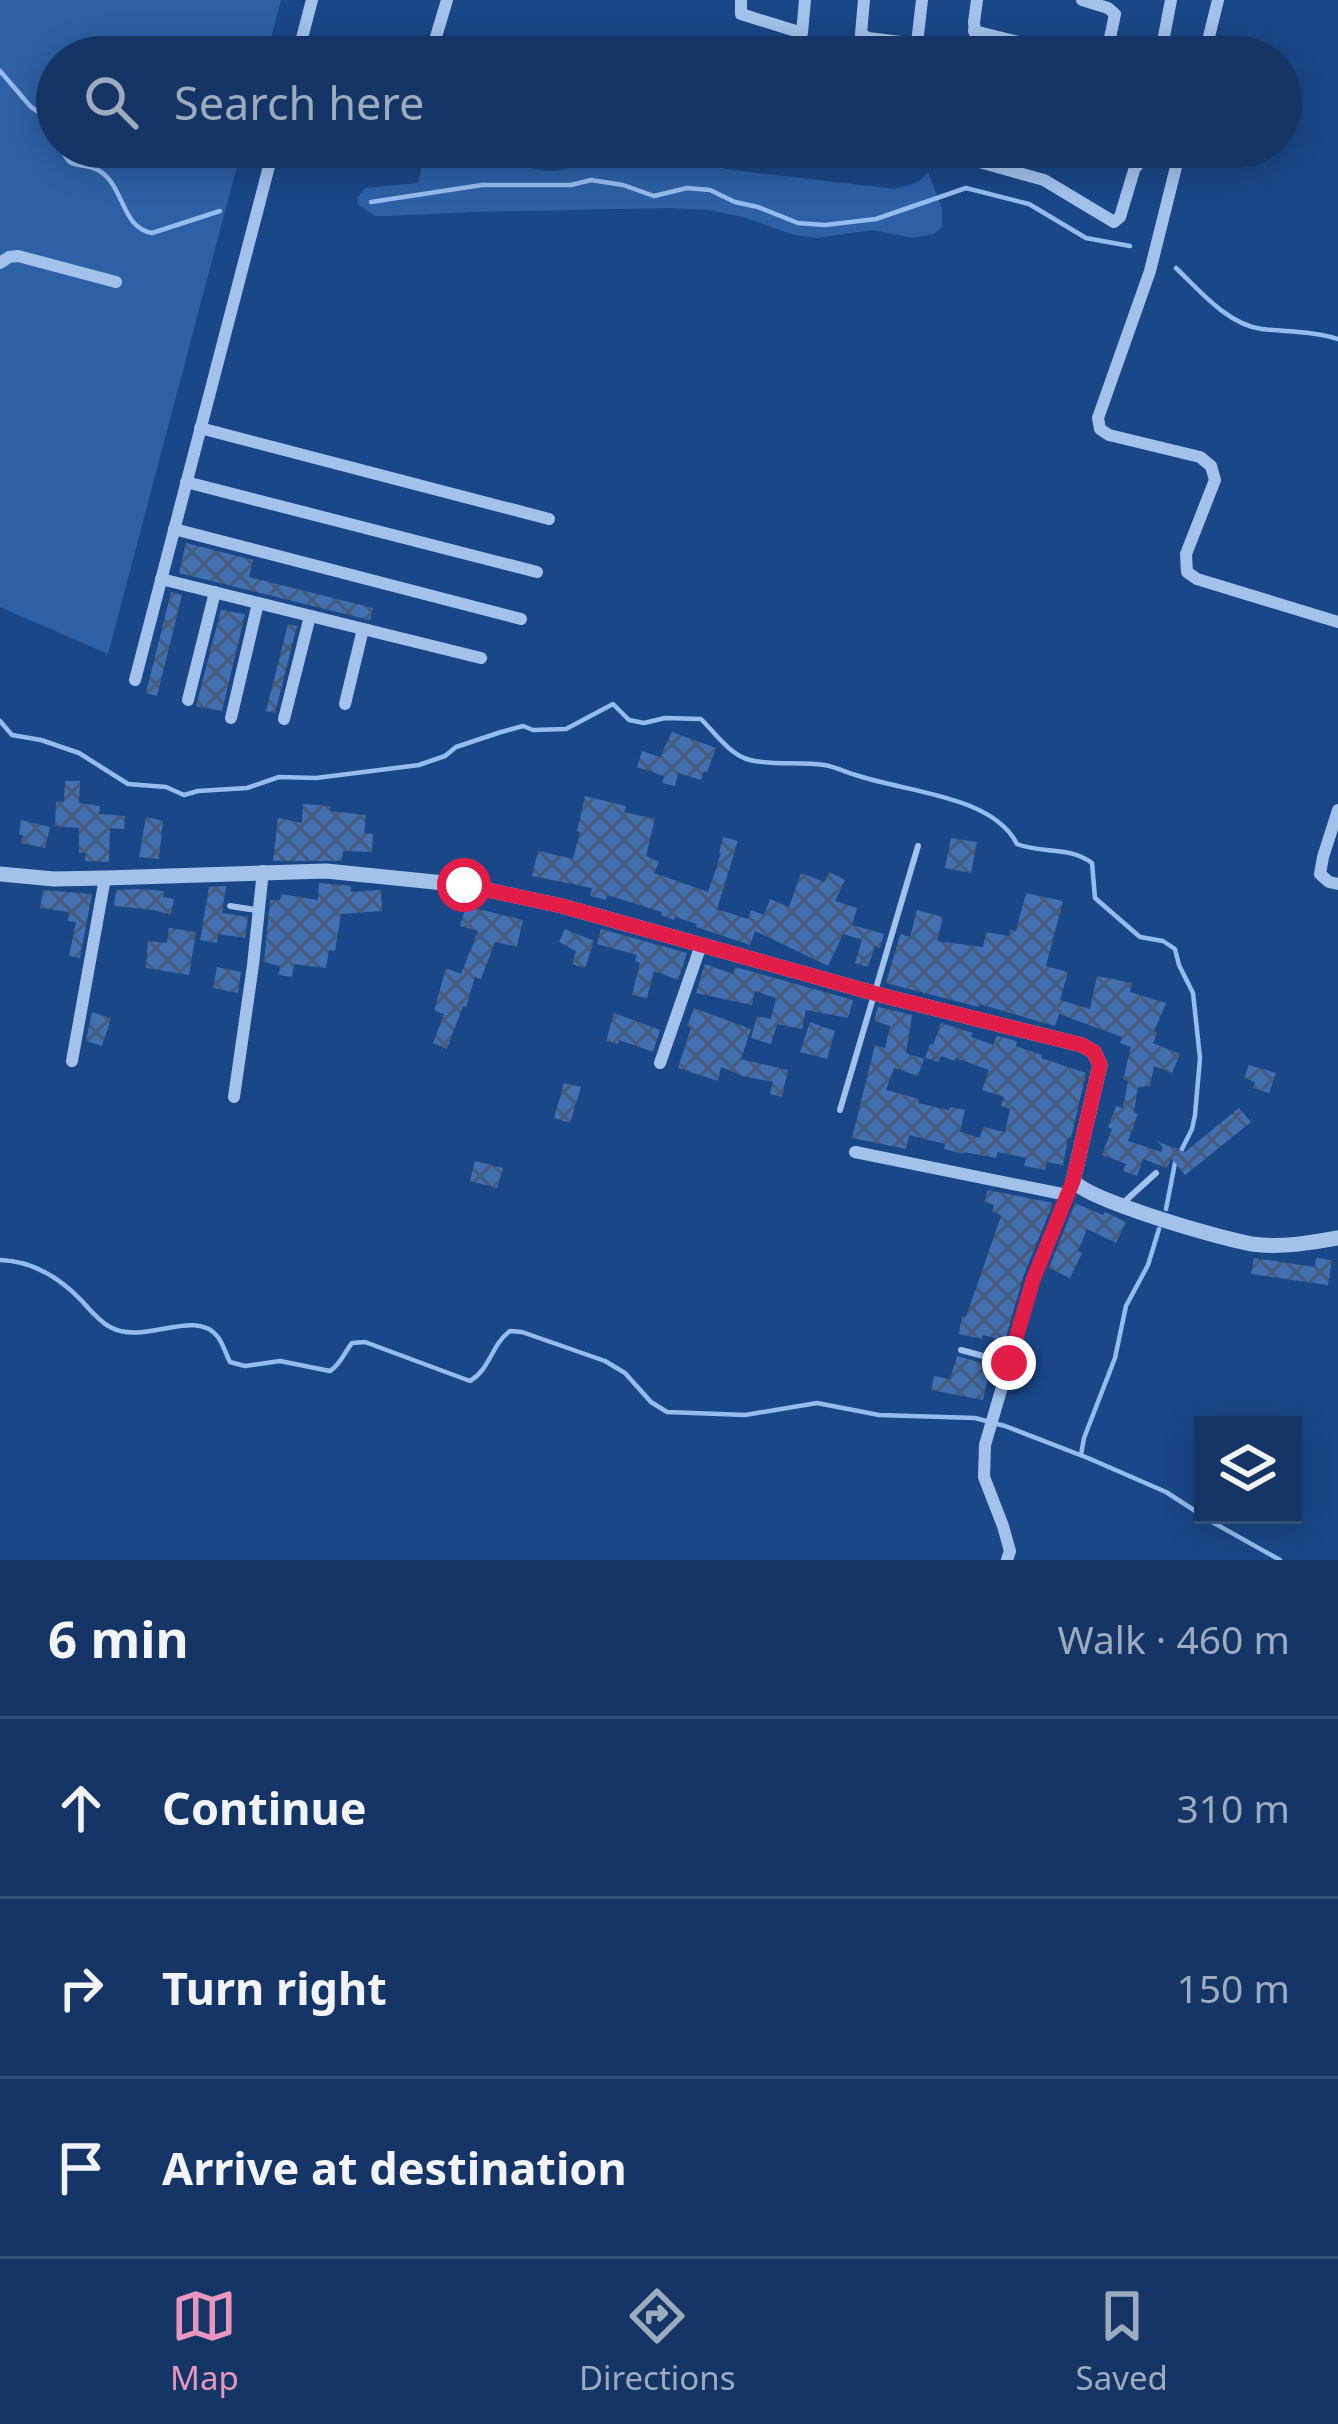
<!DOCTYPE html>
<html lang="en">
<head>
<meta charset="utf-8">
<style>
	:root { --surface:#143565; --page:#21406e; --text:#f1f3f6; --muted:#9dabbf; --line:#335079; --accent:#e797bd }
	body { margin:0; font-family:"Noto Sans",sans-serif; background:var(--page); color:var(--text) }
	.controls { position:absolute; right:36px; bottom:36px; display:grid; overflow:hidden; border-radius:0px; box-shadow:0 6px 30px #0003 }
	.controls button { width:108px; height:108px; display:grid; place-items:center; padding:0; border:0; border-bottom:3px solid var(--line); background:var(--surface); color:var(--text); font:60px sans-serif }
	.stop { position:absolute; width:36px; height:36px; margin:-27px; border:9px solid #e11d48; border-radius:50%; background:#fff }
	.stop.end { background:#e11d48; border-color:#fff; box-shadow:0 3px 12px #0008 }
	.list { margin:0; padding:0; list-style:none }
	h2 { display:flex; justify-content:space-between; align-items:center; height:156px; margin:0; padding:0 48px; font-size:51px }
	h2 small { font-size:39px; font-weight:400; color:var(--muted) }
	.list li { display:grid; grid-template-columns:78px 1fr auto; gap:36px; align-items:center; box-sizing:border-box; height:180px; padding:0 48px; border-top:3px solid var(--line) }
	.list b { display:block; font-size:45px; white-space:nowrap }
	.list em { font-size:39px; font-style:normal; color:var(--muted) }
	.icon { flex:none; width:66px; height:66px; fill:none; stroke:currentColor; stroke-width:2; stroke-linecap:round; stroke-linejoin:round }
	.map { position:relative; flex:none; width:1338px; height:1560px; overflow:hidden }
	.search { position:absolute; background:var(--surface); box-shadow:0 6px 30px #0003; left:36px; right:36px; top:36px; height:132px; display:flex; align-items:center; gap:30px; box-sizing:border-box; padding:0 42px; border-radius:66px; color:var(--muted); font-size:45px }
	.sheet { height:696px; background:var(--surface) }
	nav { display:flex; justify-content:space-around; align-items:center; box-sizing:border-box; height:168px; border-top:3px solid var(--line); background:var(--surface); font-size:33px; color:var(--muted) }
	nav a { display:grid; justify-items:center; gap:6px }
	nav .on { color:var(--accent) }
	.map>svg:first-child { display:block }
	.grass { fill:#2d60a5 }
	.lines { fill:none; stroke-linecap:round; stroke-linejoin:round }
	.stream { stroke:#95bcee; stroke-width:4.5 }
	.building { fill:url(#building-cross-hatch) }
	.service { stroke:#a2c2ec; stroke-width:6 }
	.minor { stroke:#a2c2ec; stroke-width:12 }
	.tertiary { stroke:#a2c2ec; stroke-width:15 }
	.route { stroke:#e11d48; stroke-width:15 }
</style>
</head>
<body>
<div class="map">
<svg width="1338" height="1560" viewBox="0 0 1338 1560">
	<defs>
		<pattern id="building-cross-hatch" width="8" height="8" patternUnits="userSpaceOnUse" patternTransform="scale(3)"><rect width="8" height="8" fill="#4370b1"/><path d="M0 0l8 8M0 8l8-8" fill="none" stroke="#485c79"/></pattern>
	</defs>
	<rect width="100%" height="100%" fill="#1a4787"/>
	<g class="grass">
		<polygon points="0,0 281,0 266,57 57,57 57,147 242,147 108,654 0,607"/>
		<path d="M 427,147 C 445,147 469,143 487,148 C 496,150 505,157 513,161 C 548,178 576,173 603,147 L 723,147 L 724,169 L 896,189 L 918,182 L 928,172 L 942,209 L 942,227 L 934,234 L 913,238 L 873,230 L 817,238 L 794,235 L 743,217 L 709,210 L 669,208 L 472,212 L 389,216 L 375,216 L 358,205 L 357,198 L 365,188 L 418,183 Z"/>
	</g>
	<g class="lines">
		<g class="stream">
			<polyline points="0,71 31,107 47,117 57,131"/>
			<path d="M 62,147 C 69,173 79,160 98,170 C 125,185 120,227 152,233 L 220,211"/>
			<polyline points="371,202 482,185 571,185 591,180 623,185 654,196 687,188 710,190 735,202 758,207 798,223 825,225 876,219 966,188 1029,204 1086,238 1130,246"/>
			<path d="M 1176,268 C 1199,290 1228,325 1262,329 C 1287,332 1313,331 1338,339"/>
			<path d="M 0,721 L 12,735 L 41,740 L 79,753 L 128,784 L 166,787 L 184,795 L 198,791 L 247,788 L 279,777 L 316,778 L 419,765 L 445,756 L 456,747 L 501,732 L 523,726 L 533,730 L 566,729 L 613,704 L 629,720 L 644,723 L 665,718 L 701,719 C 715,733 730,755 750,760 C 774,766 800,761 824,765 C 837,767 847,773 859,776 C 907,792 993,796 1017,844 C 1043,854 1069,846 1092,863 L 1095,898 L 1140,937 L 1163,941 L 1175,949 L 1179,965 L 1193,993 L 1200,1058 L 1195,1115 L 1192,1129 L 1175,1163 L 1166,1209"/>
			<path d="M 0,1260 C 33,1261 59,1277 82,1301 C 90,1310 99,1321 110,1327 C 144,1346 195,1307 218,1337 C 223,1344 226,1354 230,1362 L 245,1366 L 280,1361 L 330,1371 C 341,1364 344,1353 352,1343 L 365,1342 L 470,1381 C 491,1368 491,1345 510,1331 L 522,1332 L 605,1361 L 625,1373 L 651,1402 L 667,1412 L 745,1415 L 817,1403 L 879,1415 L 975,1418 L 1005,1426 L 1088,1458 L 1166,1492 L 1214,1523 L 1280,1560"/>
			<polyline points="1081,1455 1084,1438 1115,1358 1126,1306 1148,1265 1159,1229"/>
		</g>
	</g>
	<g class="building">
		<polygon points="186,543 253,560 249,577 373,608 370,620 179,573"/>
		<polygon points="171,592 182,595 157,696 146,693"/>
		<polygon points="221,610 245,614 222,711 196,706"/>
		<polygon points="288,624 297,626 275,713 266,711"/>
		<polygon points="672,732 716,748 707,772 704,771 701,780 678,773 675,786 662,783 664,776 637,767 642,751 660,757"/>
		<polygon points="65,781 80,781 79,803 100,806 99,814 125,816 124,829 110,828 109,862 85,861 86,853 79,853 79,828 55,826 56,801 64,802"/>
		<polygon points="585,796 626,806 624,812 655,819 646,856 659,862 654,873 708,892 721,853 719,853 723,837 738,841 717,909 748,919 751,910 764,915 770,899 789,907 801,873 824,882 829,872 845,880 835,901 857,908 852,925 884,934 880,948 875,946 868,967 855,963 862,940 843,934 828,966 755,931 750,945 696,927 697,924 675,917 674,920 661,915 662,912 607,895 606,900 590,896 592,888 532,876 538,851 573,859 580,832 577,831"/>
		<polygon points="303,804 330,806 330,811 366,815 364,833 373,834 372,852 343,851 342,861 273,861 278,818 302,823"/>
		<polygon points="146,817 163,821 159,859 139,857"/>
		<polygon points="21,820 50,827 45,848 21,843 23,835 19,835"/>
		<polygon points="951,838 977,842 971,873 945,868"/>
		<polygon points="319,883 351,886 351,892 381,890 382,911 341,914 335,951 329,950 326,968 294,964 292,977 278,975 280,966 264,962 270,900 280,900 281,894 318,900"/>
		<polygon points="226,886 222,913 248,917 245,938 218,934 217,943 200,940 209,887"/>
		<polygon points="139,889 164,891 163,897 174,899 171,915 154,910 114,906 116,890"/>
		<polygon points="43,890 92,894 80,958 69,956 76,922 68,921 69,912 40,908"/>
		<polygon points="1026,893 1063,901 1046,966 1068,972 1060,1000 1090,1009 1097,976 1132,983 1130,992 1166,1003 1154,1032 1157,1033 1153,1043 1180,1054 1172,1073 1154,1066 1150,1086 1138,1087 1134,1112 1138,1114 1128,1141 1161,1152 1163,1148 1157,1141 1185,1152 1239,1108 1251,1122 1185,1175 1171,1158 1167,1168 1143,1159 1137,1176 1123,1171 1126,1164 1102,1155 1112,1129 1108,1127 1116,1106 1123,1108 1128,1081 1123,1079 1131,1047 1120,1043 1122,1037 1059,1014 1055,1026 979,1004 979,1007 886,983 899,938 901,934 910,937 917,910 943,917 937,941 983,947 986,932 1009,936 1010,930 1016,931"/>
		<polygon points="466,906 523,920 517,947 495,942 481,979 475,977 466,1007 463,1006 447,1049 433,1043 444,1014 434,1011 446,968 461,974 478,931 460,926"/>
		<polygon points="169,928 196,932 189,975 146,968 148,941 167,943"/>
		<polygon points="565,929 594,941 585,968 572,964 576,951 559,942"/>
		<polygon points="601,929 687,953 678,980 654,971 647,998 632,995 640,963 635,961 637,955 597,944"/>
		<polygon points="705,964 733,974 735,967 853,1000 848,1018 806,1010 802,1029 777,1024 771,1044 751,1038 757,1016 771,1019 776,998 755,991 752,1005 696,993"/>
		<polygon points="217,967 241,972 238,993 213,988"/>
		<polygon points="878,1007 912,1015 906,1053 924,1059 918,1076 894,1068 886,1090 919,1099 918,1103 949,1110 950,1107 965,1110 960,1132 980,1138 983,1127 1005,1132 1010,1109 1001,1106 1004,1097 982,1090 989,1070 956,1058 955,1061 941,1056 939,1062 925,1058 930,1044 933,1045 941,1023 973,1033 971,1037 993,1045 997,1036 1017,1041 1016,1046 1042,1055 1041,1058 1086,1073 1071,1138 1068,1138 1063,1165 1047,1162 1045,1170 1024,1166 1026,1158 998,1152 996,1158 964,1152 963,1154 944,1149 945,1144 909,1135 906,1149 852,1138 875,1045 885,1048 890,1026 874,1021"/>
		<polygon points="694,1008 751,1029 741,1059 788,1070 782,1097 770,1094 773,1082 743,1076 721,1067 718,1081 678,1068 691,1028 687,1026"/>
		<polygon points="92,1012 111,1018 102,1046 86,1041"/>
		<polygon points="614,1013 660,1030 653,1052 619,1040 618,1044 606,1041"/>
		<polygon points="810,1022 835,1031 827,1059 800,1052"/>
		<polygon points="1249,1065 1276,1073 1269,1093 1253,1088 1255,1082 1244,1078"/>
		<polygon points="564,1083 581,1087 570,1123 554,1118"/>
		<polygon points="475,1161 503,1168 497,1188 470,1181"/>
		<polygon points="988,1190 1053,1203 1023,1277 1005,1341 983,1335 982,1339 959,1334 962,1316 966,1317 1001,1216 992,1211 994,1205 984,1202"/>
		<polygon points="1075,1203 1103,1215 1105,1212 1126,1222 1116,1243 1087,1229 1078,1251 1082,1253 1070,1278 1049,1268"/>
		<polygon points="1254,1258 1315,1267 1316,1258 1332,1260 1328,1285 1251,1274"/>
		<polygon points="957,1356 997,1367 993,1380 988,1378 983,1400 931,1390 934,1376 950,1379"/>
	</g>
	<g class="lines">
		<g class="service">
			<polyline points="230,906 256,910"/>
			<polyline points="840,1110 918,846"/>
			<polyline points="1123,1203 1156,1173"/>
			<polyline points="961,1350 1009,1363"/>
		</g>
		<g class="minor">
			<polyline points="741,0 741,14 802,33 805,0"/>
			<polyline points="864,0 861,34 868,38 982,52"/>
			<polyline points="1082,0 1108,8 1115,14 1106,57"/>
			<polyline points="974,31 1039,47 1046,52 1046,57"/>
			<polyline points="975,33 974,22 977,0"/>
			<polyline points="917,43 922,0"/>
			<polyline points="297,57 312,0"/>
			<polyline points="430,57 447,0"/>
			<polyline points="1160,57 1171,0"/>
			<polyline points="1204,57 1218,0"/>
			<polyline points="960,147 959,154 965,158 1044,180 1114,222 1120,217 1141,147"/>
			<polyline points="1101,147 1137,166"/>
			<polyline points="1181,147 1150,271 1098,418 1100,429 1109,435 1200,457 1211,466 1215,480 1186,554 1187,572 1197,579 1338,622"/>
			<polyline points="0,263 9,257 18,256 116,282"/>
			<polyline points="200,428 549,519"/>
			<polyline points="186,482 537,572"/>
			<polyline points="174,529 521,619"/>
			<polyline points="161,579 481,658"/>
			<polyline points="135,680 274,147"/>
			<polyline points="188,700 215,592"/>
			<polyline points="345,704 363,629"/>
			<polyline points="231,718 258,603"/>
			<polyline points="284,719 310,616"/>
			<polyline points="1338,810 1323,857 1320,874 1329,882 1338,884"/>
			<polyline points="72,1061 105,878"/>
			<polyline points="660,1063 701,945"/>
			<polyline points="234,1097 253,965 263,871"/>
			<polyline points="855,1152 1067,1195"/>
			<polyline points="1007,1560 1010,1551 1003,1526 984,1477 985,1445 1033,1281 1073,1181"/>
		</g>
		<path class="tertiary" d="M 0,874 L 54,879 L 105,878 L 326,871 L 464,885 L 562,906 L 888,997 L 1082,1045 L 1094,1052 L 1100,1065 L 1073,1181 C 1091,1201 1221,1239 1252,1244 C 1281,1248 1310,1243 1338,1238"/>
	</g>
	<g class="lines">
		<polyline class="route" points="464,885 562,906 888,997 1082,1045 1094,1052 1100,1065 1073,1181 1033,1280 1009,1363"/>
	</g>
</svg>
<div class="controls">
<button><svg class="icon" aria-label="layers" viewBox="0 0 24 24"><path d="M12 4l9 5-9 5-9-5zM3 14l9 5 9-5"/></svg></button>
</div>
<div class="stop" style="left:464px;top:885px"></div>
<div class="stop end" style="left:1009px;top:1363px"></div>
<div class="search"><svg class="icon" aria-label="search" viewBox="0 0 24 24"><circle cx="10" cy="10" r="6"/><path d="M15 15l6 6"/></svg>Search here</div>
</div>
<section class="sheet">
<h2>6 min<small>Walk · 460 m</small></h2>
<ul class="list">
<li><svg class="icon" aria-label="ahead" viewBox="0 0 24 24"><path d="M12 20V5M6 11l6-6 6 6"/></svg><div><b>Continue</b></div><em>310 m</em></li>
<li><svg class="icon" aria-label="right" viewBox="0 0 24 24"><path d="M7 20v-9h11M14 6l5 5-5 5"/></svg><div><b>Turn right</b></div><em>150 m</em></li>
<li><svg class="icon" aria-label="arrive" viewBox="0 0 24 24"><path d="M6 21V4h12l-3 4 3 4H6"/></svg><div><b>Arrive at destination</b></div></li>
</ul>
</section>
<nav>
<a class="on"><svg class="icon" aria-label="map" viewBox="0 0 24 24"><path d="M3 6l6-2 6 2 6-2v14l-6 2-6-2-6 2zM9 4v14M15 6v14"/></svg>Map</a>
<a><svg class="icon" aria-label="directions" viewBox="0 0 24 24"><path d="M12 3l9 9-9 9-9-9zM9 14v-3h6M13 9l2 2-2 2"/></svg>Directions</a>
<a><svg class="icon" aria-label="saved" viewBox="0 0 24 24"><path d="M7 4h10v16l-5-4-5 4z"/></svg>Saved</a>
</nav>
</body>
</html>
